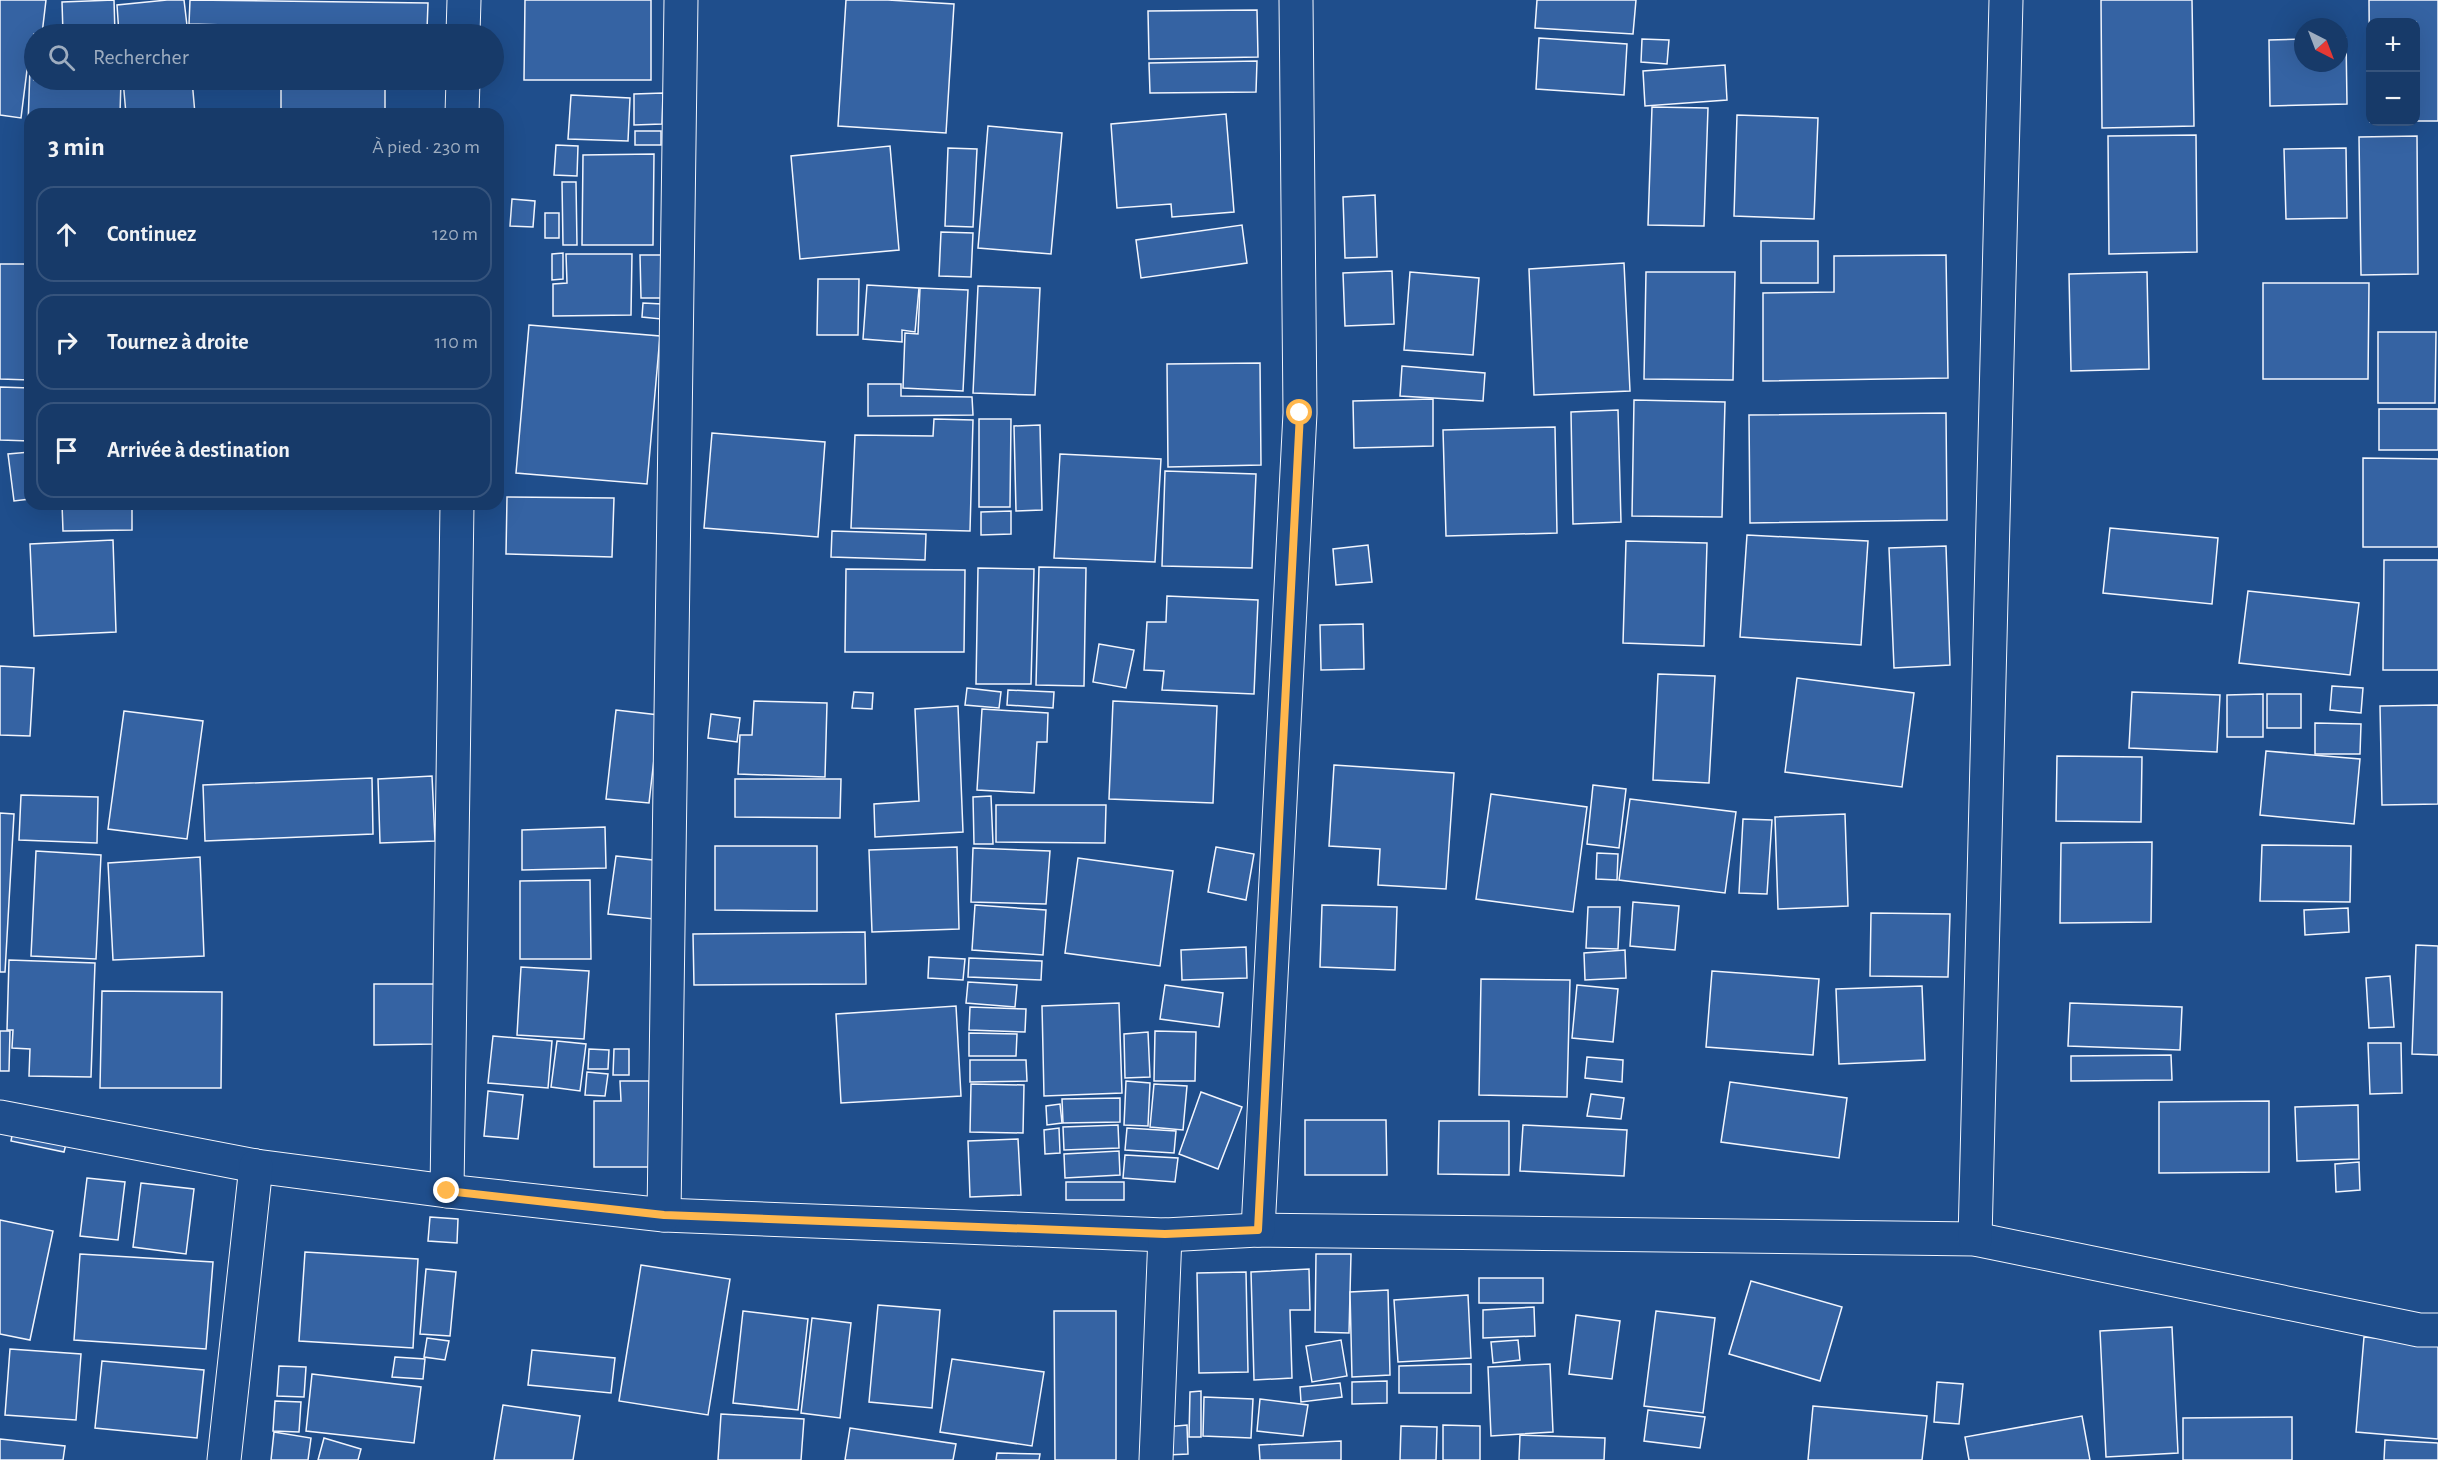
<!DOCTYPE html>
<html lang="fr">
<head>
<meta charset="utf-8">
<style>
	:root { --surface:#173a69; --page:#20416f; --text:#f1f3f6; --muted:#9eadc0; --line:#36547d }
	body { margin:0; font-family:"Alegreya Sans",sans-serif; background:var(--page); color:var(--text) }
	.controls { position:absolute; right:18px; top:18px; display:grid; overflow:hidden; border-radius:12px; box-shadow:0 6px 24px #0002 }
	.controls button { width:54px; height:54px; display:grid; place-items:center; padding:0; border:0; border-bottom:2px solid var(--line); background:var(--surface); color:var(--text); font:30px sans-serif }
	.compass { position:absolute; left:2294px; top:18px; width:54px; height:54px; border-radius:50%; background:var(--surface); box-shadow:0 6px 24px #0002; rotate:138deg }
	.stop { position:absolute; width:18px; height:18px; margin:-14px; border:4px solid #ffb74d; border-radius:50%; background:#fff }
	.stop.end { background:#ffb74d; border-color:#fff; box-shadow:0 2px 6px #0008 }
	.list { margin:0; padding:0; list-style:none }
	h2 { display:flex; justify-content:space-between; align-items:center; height:78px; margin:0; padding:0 24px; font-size:26px }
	h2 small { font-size:20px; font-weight:400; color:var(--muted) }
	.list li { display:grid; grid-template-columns:39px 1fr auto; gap:18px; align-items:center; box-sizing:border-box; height:96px; margin:0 12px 12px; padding:0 12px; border:2px solid var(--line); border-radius:18px }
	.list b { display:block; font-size:22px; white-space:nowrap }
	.list em { font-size:20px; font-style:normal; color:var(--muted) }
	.icon { flex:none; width:33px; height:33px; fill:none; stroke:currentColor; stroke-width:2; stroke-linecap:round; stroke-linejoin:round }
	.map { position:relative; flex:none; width:2438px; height:1460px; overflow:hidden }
	.search { position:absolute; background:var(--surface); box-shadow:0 6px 24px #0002; left:24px; top:24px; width:480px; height:66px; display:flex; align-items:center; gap:15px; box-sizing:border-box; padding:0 21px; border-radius:33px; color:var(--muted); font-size:22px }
	.panel { position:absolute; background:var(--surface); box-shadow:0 6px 24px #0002; left:24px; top:108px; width:480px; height:402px; border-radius:18px }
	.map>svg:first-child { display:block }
	.building { fill:#3563a3; stroke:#f2f6ff; stroke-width:1.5 }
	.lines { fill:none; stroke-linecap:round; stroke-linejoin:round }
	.minor-casing { stroke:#f2f6ff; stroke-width:35 }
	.minor { stroke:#1f4e8c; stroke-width:33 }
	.route { stroke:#ffb74d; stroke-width:8 }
</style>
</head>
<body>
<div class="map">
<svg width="2438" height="1460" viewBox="0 0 2438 1460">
	<rect width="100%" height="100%" fill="#1f4e8c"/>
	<g class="building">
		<polygon points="0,0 46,0 42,34 34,34 34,54 29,54 21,118 0,115"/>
		<polygon points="114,0 115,34 63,34 62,2"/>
		<polygon points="167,0 184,0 188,34 119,34 117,5"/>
		<polygon points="190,0 428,3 427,30 189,24"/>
		<polygon points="525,0 651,0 651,80 524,80"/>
		<polygon points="846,0 888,0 954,4 946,133 838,126"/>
		<polygon points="1537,0 1636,0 1633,34 1535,28"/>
		<polygon points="2101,0 2192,0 2194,126 2102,128"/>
		<polygon points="2369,0 2438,0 2438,121 2416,121 2416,22 2370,22 2370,122 2393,122 2370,122"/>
		<polygon points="1257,10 1258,57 1149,59 1148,11"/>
		<polygon points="1539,38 1627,44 1624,95 1536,89"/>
		<polygon points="2339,38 2346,38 2347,104 2270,106 2269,40 2303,39 2303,63 2339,63"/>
		<polygon points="1642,39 1669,40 1667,64 1641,62"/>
		<polygon points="1257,61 1256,92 1150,93 1149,63"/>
		<polygon points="1725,65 1727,100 1645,106 1643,71"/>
		<polygon points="30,68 34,68 34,80 121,80 120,114 30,114 30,125 28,125"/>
		<polygon points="123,80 192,80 195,114 126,114"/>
		<rect x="281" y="80" width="104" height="34"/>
		<polygon points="663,93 662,124 634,125 634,94"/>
		<polygon points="571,95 630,98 628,141 568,139"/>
		<polygon points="1652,107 1708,108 1704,226 1648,225"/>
		<polygon points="1226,114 1234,212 1172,217 1171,204 1117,208 1111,124"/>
		<polygon points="1737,115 1818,118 1814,219 1734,216"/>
		<polygon points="988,126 1062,133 1051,254 978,248"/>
		<rect x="635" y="131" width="26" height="14"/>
		<polygon points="2196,135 2197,252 2109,254 2108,136"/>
		<polygon points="2417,136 2418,274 2361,275 2359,137"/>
		<polygon points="556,145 578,146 577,176 554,175"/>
		<polygon points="890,146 899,250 800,259 791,156"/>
		<polygon points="948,148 977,149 973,227 945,226"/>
		<polygon points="2346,148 2347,218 2286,219 2284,149"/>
		<polygon points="654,154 653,245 582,245 583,155"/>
		<polygon points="562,182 576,182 577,245 563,245"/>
		<polygon points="1375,195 1377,257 1345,258 1343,197"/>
		<polygon points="512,199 535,201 533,227 510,226"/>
		<rect x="545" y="213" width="14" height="25"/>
		<polygon points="1242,225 1247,263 1141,278 1136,240"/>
		<polygon points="941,232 973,233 971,277 939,276"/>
		<rect x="1761" y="241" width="57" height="42"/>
		<polygon points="563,253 563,279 552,280 552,254"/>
		<polygon points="566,254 632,254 631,315 553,316 553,284 567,283"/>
		<polygon points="640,255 662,255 662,298 641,298"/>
		<polygon points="1946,255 1948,378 1763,381 1763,293 1834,292 1834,256"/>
		<polygon points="1624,263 1630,391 1534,395 1529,269"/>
		<polygon points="0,264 30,264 30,380 0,379"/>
		<polygon points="1392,271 1394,324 1345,326 1343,273"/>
		<polygon points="1410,272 1479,278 1473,355 1404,350"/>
		<polygon points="1646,272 1735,272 1733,380 1644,379"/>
		<polygon points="2147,272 2149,369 2071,371 2069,274"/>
		<polygon points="818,279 859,279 858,335 817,335"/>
		<polygon points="2263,283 2369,283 2368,379 2263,379"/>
		<polygon points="867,285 919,288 915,332 902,330 902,342 863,339"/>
		<polygon points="978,286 1040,288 1035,395 973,393"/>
		<polygon points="920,288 968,290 963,391 903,388 905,333 918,334"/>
		<polygon points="643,303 662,304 661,319 642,317"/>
		<polygon points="529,325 660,336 647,484 516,473"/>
		<polygon points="2378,332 2436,332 2435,403 2378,403"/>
		<polygon points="1260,363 1261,465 1168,467 1167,364"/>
		<polygon points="1402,366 1485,373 1483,401 1400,396"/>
		<polygon points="868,384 901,384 901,396 972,397 973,415 868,416"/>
		<polygon points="0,387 30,388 30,441 0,440"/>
		<polygon points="1433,399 1433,446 1354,448 1353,401"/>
		<polygon points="1634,400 1725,402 1722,517 1632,516"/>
		<rect x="2379" y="409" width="59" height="41"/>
		<polygon points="1618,410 1621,522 1573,524 1571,412"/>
		<polygon points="1946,413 1947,520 1750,523 1749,415"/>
		<polygon points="934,419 973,420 970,531 851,528 855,435 933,436"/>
		<polygon points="979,419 1011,419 1010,507 979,507"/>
		<polygon points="1040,425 1042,510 1016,511 1014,426"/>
		<polygon points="1555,427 1557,533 1446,536 1443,430"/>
		<polygon points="712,433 825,442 818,537 704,528"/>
		<polygon points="30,452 30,499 14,501 8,454"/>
		<polygon points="1060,454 1161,459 1155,562 1054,558"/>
		<polygon points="2363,458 2438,459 2438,547 2363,547"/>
		<polygon points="1165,471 1256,474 1252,568 1162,566"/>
		<polygon points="507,497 614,498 612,557 506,554"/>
		<polygon points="62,504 132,504 132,530 63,531"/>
		<polygon points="1011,511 1011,534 981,535 981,512"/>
		<polygon points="2110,528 2218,538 2212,604 2103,593"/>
		<polygon points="832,531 926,534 925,560 831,557"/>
		<polygon points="1747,535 1868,541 1861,645 1740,637"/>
		<polygon points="113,540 116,632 34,636 30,544"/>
		<polygon points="1626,541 1707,543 1704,646 1623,643"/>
		<polygon points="1368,545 1372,582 1336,585 1333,549"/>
		<polygon points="1946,546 1950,665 1894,668 1889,548"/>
		<polygon points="2384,560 2438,560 2438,670 2383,670"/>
		<polygon points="1039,567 1086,568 1084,686 1036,685"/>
		<polygon points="978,568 1034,569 1031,684 976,684"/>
		<polygon points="846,569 965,570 964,652 845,652"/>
		<polygon points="2248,591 2359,603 2350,675 2239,663"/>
		<polygon points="1167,596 1258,600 1254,694 1162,690 1164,671 1144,670 1147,622 1166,622"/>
		<polygon points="1363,624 1364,669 1321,670 1320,625"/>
		<polygon points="1099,644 1134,650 1126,688 1093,682"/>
		<polygon points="0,666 34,668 30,736 0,735"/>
		<polygon points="1658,674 1715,676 1709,783 1653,780"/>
		<polygon points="1797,678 1914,693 1902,787 1785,772"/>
		<polygon points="2332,686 2363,688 2361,713 2330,710"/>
		<polygon points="967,688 1001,692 999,708 965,705"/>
		<polygon points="1008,690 1054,692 1053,708 1007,705"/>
		<polygon points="854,692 873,693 872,709 852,708"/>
		<polygon points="2132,692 2220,695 2217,752 2129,748"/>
		<polygon points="2263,694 2263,737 2227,737 2227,695"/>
		<rect x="2267" y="694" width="34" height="34"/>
		<polygon points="754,701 827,703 825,777 738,774 740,735 752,735"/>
		<polygon points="1113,701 1217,706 1213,803 1109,799"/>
		<polygon points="2438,705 2438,804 2382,805 2380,706"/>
		<polygon points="958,706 963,832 875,837 874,804 919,801 915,709"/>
		<polygon points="982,709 1048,713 1047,742 1037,742 1034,793 977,790"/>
		<polygon points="616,710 659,715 649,803 606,799"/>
		<polygon points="124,711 203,721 187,839 108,829"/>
		<polygon points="711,714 740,718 737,742 708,738"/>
		<polygon points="2315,723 2361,724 2360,754 2315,754"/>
		<polygon points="2266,751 2360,759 2354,824 2260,815"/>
		<polygon points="2057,756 2142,757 2141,822 2056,821"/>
		<polygon points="1334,765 1454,773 1446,889 1378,885 1380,849 1329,846"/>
		<polygon points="432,776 435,841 380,843 378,779"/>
		<polygon points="372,778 373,834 205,841 203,785"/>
		<polygon points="735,779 841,779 840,818 735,817"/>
		<polygon points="1593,785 1626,789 1619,848 1587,844"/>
		<polygon points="1491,794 1587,807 1573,912 1476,899"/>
		<polygon points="21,795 98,797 97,843 19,840"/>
		<polygon points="991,796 993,844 974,844 973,797"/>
		<polygon points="1630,799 1736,812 1725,893 1619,880"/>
		<polygon points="996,805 1106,805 1105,843 996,842"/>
		<polygon points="0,813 14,814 5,972 0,972"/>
		<polygon points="1845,814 1848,906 1778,909 1775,817"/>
		<polygon points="1743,819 1772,820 1767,894 1739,893"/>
		<polygon points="605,827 606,868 522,870 522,830"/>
		<polygon points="2152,842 2151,922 2060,923 2061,843"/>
		<polygon points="2262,845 2351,846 2350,902 2260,901"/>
		<polygon points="715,846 817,846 817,911 715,910"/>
		<polygon points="957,847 959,929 872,932 869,850"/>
		<polygon points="1216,847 1254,854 1246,900 1208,892"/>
		<polygon points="973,848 1050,851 1046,904 971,902"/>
		<polygon points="36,851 101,855 96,959 31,956"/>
		<polygon points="1597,853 1618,854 1617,880 1596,879"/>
		<polygon points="616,856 662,861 654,919 608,914"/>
		<polygon points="200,857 204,956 113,960 108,863"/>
		<polygon points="1078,858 1173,871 1160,966 1065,953"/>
		<polygon points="590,880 591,959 520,959 520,881"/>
		<polygon points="1633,902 1679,906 1675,950 1630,946"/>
		<polygon points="975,905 1046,910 1043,955 972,950"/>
		<polygon points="1322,905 1397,907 1395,970 1320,967"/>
		<polygon points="1588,907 1620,907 1618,949 1586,948"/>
		<polygon points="2348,908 2349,932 2305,935 2304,910"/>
		<polygon points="1871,913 1950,914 1948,977 1870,976"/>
		<polygon points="865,932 866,984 694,985 693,934"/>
		<polygon points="2416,945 2438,946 2438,1055 2412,1054"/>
		<polygon points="1246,947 1247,978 1182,980 1181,950"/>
		<polygon points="1625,950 1626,978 1585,980 1584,953"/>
		<polygon points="929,957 965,959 963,980 928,978"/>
		<polygon points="969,958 1042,961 1041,980 968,977"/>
		<polygon points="9,960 95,963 91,1077 29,1076 30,1049 12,1048 13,1030 7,1030"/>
		<polygon points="521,967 589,971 584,1039 517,1035"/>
		<polygon points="1712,971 1819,979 1813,1055 1706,1047"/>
		<polygon points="2390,976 2394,1027 2369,1028 2366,978"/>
		<polygon points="1481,979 1570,980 1567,1097 1479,1095"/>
		<polygon points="968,982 1017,985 1015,1007 966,1003"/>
		<polygon points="374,984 434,984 434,1044 374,1045"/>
		<polygon points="1165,985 1223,993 1219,1027 1160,1019"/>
		<polygon points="1577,985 1618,989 1613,1042 1572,1038"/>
		<polygon points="1922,986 1925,1060 1839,1064 1836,989"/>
		<polygon points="102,991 222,992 221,1088 100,1088"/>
		<polygon points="1119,1003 1122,1093 1044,1096 1042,1006"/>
		<polygon points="2070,1003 2182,1007 2180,1050 2068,1046"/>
		<polygon points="956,1006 961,1096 841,1103 836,1014"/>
		<polygon points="970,1007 1026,1009 1025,1032 969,1030"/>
		<polygon points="0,1031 10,1031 9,1071 0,1071"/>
		<polygon points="1155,1031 1196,1032 1195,1081 1154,1081"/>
		<polygon points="1148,1032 1150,1077 1125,1078 1124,1034"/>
		<polygon points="969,1033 1017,1034 1016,1056 969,1056"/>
		<polygon points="493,1036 552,1041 548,1088 488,1083"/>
		<polygon points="557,1041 586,1044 580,1091 551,1087"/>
		<polygon points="2368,1043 2401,1043 2402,1093 2370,1094"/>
		<polygon points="589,1049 609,1050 608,1069 588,1069"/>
		<polygon points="614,1049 629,1049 629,1075 613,1075"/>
		<polygon points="2171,1055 2172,1080 2071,1081 2071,1056"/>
		<polygon points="1587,1057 1623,1060 1622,1082 1585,1078"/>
		<polygon points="970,1060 1026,1060 1027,1081 970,1082"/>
		<polygon points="587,1072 608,1074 605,1096 585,1095"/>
		<polygon points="620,1081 649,1081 649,1167 594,1167 594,1101 621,1101"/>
		<polygon points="1126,1081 1150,1083 1148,1126 1124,1125"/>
		<polygon points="1730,1082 1847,1098 1839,1158 1721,1142"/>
		<polygon points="971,1084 1024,1085 1023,1133 970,1132"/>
		<polygon points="1154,1084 1187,1086 1183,1130 1150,1127"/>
		<polygon points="488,1091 523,1095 518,1139 484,1136"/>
		<polygon points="1201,1092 1242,1107 1218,1169 1179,1154"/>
		<polygon points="1591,1094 1624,1098 1621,1119 1587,1116"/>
		<polygon points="1120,1098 1120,1122 1063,1123 1062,1099"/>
		<polygon points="2269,1101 2269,1172 2159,1173 2159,1102"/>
		<polygon points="1060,1104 1062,1123 1047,1125 1046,1106"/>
		<polygon points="2358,1105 2359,1159 2297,1161 2295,1107"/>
		<polygon points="1305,1120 1386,1120 1387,1175 1305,1175"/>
		<polygon points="1439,1121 1509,1121 1509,1175 1438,1174"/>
		<polygon points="14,1125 68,1136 64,1152 11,1141"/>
		<polygon points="1118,1125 1119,1148 1064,1150 1063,1127"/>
		<polygon points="1523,1125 1627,1130 1624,1176 1520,1171"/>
		<polygon points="1059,1128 1060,1153 1045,1154 1044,1130"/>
		<polygon points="1127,1128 1176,1131 1174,1153 1125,1150"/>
		<polygon points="1018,1139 1021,1195 970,1197 968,1141"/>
		<polygon points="1119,1151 1120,1175 1065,1178 1064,1154"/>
		<polygon points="1125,1155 1178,1158 1175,1182 1123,1178"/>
		<polygon points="2359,1162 2360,1190 2336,1192 2335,1164"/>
		<polygon points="87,1178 125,1182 118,1240 80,1236"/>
		<rect x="1066" y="1182" width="58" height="18"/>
		<polygon points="141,1183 194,1189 186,1254 133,1247"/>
		<polygon points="430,1217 458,1219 457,1243 428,1241"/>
		<polygon points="0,1220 53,1231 30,1340 0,1334"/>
		<polygon points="305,1252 418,1259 413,1348 299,1341"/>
		<polygon points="80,1254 213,1262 206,1349 74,1340"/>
		<polygon points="1316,1254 1351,1254 1349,1333 1315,1332"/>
		<polygon points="641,1265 730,1279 708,1415 619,1401"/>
		<polygon points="426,1269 456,1272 450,1336 420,1334"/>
		<polygon points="1309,1269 1310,1310 1290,1310 1292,1378 1254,1380 1251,1272"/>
		<polygon points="1246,1272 1248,1372 1199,1373 1197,1273"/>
		<rect x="1479" y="1278" width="64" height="25"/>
		<polygon points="1751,1281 1842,1307 1820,1381 1729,1354"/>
		<polygon points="1388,1290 1390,1375 1352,1377 1350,1292"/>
		<polygon points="1468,1295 1471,1358 1398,1362 1394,1300"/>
		<polygon points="878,1305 940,1310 932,1408 869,1402"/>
		<polygon points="1534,1307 1535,1336 1483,1338 1483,1310"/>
		<polygon points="743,1311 808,1319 798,1410 733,1403"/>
		<polygon points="1054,1311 1116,1311 1116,1460 1055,1460"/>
		<polygon points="1656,1311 1715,1318 1703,1413 1644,1406"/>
		<polygon points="1576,1315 1620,1321 1612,1379 1569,1374"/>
		<polygon points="812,1318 851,1323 840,1418 801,1413"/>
		<polygon points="2172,1327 2178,1453 2106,1457 2100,1331"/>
		<polygon points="2364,1337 2438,1343 2438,1439 2356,1432"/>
		<polygon points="427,1338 449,1341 445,1360 424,1357"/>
		<polygon points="1341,1340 1347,1376 1312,1382 1306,1346"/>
		<polygon points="1518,1340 1520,1360 1493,1363 1491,1342"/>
		<polygon points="10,1349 81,1354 76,1420 5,1415"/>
		<polygon points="532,1350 615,1358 611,1393 528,1385"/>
		<polygon points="395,1357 425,1359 423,1379 392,1377"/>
		<polygon points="952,1359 1044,1372 1032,1446 940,1432"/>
		<polygon points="102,1361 204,1370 197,1438 95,1428"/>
		<polygon points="1471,1364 1471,1393 1399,1393 1399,1366"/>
		<polygon points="1550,1364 1553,1432 1491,1436 1488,1367"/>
		<polygon points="279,1366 306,1367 304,1397 277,1396"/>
		<polygon points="312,1374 421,1387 414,1443 306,1431"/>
		<polygon points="1387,1381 1387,1403 1352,1404 1352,1382"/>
		<polygon points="1937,1382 1963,1384 1959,1424 1934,1422"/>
		<polygon points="1340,1383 1342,1397 1301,1402 1300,1387"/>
		<polygon points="1201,1391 1201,1437 1189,1437 1190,1392"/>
		<polygon points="1204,1397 1253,1399 1251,1438 1203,1436"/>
		<polygon points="1260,1399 1308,1405 1303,1436 1257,1431"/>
		<polygon points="275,1401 301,1402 299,1432 273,1431"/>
		<polygon points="503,1405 580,1416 573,1460 494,1460"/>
		<polygon points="1813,1406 1927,1416 1922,1460 1808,1460"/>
		<polygon points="1648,1410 1705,1417 1700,1448 1644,1441"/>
		<polygon points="721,1414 804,1419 801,1460 718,1460"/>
		<polygon points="2082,1416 2090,1460 1969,1460 1965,1437"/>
		<polygon points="2292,1417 2292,1460 2183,1460 2183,1418"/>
		<polygon points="1187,1425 1188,1454 1167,1455 1166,1427"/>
		<polygon points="1443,1425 1480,1426 1480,1460 1443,1460"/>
		<polygon points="1401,1426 1437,1427 1436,1460 1400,1460"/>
		<polygon points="850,1428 956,1444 953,1460 845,1460"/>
		<polygon points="274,1432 311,1438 308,1460 271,1460"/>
		<polygon points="1520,1435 1605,1438 1604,1460 1519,1460"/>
		<polygon points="324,1438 361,1449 358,1460 318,1460"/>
		<polygon points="0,1439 65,1446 63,1460 0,1460"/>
		<polygon points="2385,1440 2438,1443 2438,1460 2384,1460"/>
		<polygon points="1341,1441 1341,1460 1260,1460 1259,1445"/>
		<polygon points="997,1453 1040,1454 1039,1460 996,1460"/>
	</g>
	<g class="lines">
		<g class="minor-casing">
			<g id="minor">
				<polyline points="463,34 464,0"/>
				<polyline points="462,114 463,80"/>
				<polyline points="0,1117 256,1166 447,1191 664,1215 1165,1235 1258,1230 1975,1239 2419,1330 2438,1330"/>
				<polyline points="447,1191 457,504"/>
				<polyline points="664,1215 681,0"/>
				<polyline points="1258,1230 1300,413 1296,0"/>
				<polyline points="1975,1239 2006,0"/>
				<polyline points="224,1460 256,1166"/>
				<polyline points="1156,1460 1165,1235"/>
			</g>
		</g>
		<use href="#minor" class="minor"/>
	</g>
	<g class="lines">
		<polyline class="route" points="447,1191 664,1215 1165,1234 1258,1230 1300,413"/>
	</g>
</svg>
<div class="controls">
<button>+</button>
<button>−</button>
</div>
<svg class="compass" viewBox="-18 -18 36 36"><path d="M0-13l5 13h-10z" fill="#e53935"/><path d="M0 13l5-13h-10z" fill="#9eadc0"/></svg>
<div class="stop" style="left:1300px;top:413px"></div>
<div class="stop end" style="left:447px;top:1191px"></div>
<div class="search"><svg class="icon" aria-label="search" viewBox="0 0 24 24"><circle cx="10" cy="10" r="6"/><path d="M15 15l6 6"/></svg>Rechercher</div>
<section class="panel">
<h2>3 min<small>À pied · 230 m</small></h2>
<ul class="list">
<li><svg class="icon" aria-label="ahead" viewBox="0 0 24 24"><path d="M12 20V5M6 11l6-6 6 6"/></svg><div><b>Continuez</b></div><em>120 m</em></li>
<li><svg class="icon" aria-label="right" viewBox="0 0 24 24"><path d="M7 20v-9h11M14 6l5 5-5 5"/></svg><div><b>Tournez à droite</b></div><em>110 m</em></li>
<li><svg class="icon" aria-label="arrive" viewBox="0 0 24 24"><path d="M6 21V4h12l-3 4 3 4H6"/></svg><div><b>Arrivée à destination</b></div></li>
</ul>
</section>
</div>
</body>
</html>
